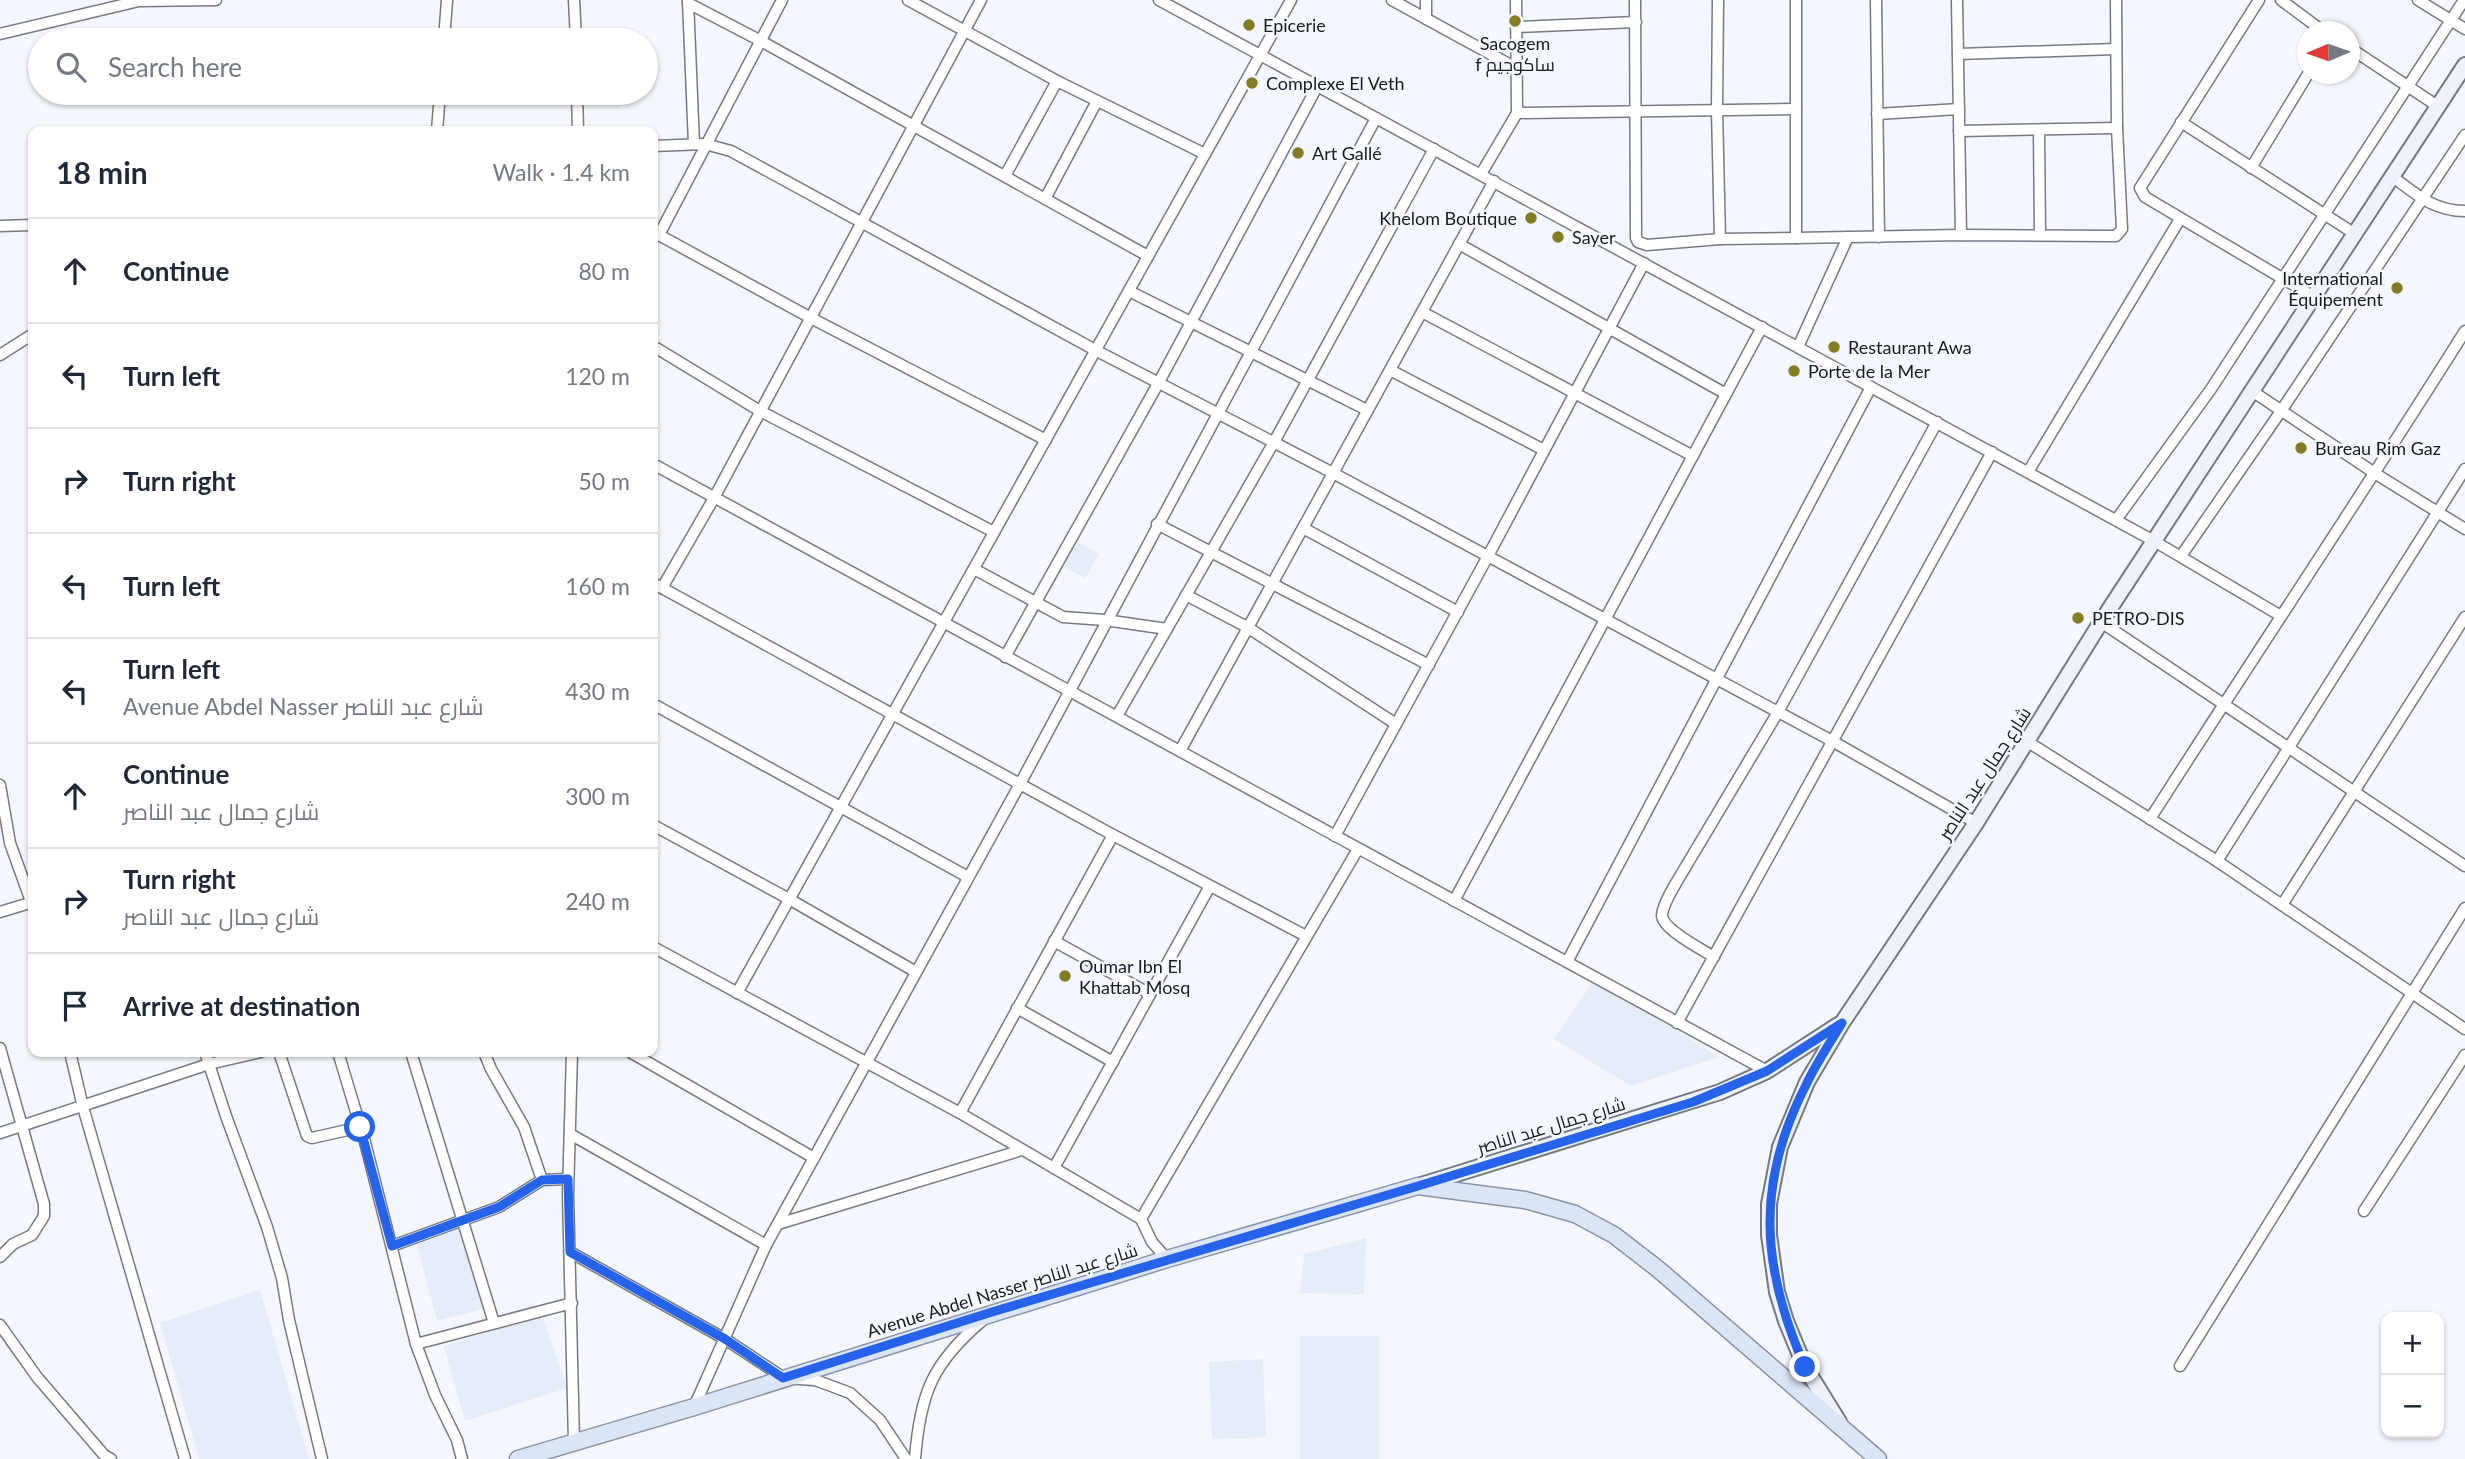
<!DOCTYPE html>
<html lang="en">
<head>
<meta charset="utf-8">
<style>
	:root { --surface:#fff; --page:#f6f6f7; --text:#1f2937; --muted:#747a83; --line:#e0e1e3 }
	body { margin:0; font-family:Lato,Cairo,sans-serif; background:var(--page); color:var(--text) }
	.controls { position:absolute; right:21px; bottom:21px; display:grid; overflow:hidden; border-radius:14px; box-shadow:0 2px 5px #0004 }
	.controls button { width:63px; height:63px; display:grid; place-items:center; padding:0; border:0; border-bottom:2px solid var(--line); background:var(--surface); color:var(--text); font:35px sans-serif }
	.compass { position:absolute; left:2297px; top:21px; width:63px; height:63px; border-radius:50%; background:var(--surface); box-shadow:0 2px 5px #0004; rotate:268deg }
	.stop { position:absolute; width:21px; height:21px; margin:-16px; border:5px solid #2563eb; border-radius:50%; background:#fff }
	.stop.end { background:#2563eb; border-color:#fff; box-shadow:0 2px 7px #0008 }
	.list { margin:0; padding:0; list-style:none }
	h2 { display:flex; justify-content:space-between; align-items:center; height:91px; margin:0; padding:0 28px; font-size:30px }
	h2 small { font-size:23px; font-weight:400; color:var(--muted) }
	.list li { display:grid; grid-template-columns:46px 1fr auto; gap:21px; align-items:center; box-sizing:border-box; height:105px; padding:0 28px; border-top:2px solid var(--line) }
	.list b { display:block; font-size:26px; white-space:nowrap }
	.list p { margin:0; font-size:23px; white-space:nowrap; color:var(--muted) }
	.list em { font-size:23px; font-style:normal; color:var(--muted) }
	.icon { flex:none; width:38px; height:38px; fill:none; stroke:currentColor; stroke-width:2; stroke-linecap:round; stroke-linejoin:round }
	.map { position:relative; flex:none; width:2465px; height:1459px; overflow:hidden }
	.search { position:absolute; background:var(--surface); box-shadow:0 2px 5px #0004; left:28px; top:28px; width:630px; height:77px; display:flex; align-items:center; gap:18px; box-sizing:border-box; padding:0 24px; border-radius:38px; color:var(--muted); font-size:26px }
	.panel { position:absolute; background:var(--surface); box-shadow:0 2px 5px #0004; left:28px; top:126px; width:630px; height:931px; border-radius:14px }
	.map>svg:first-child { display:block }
	.built { fill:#e5ecfa }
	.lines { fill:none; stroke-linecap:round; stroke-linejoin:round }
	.minor-casing { stroke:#757a83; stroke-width:13 }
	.secondary-casing { stroke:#757a83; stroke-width:18 }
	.primary-casing { stroke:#8993a8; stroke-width:19 }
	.minor { stroke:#fff; stroke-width:10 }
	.secondary { stroke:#eef2fb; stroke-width:14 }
	.primary { stroke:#dce5f7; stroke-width:16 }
	.route { stroke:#2563eb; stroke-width:9 }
	.poi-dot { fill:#847c22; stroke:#f4f7fd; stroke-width:2.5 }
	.labels { text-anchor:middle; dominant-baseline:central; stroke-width:5; stroke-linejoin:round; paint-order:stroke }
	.poi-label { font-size:18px; fill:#191b1e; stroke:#f4f7fd; text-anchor:start }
	.street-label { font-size:18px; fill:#191b1e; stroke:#f4f7fd }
</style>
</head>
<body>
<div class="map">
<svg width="2465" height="1459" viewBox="0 0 2465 1459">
	<rect width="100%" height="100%" fill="#f4f7fd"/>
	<g class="built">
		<polygon points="1078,542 1099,554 1085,578 1064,567"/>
		<polygon points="1595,979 1719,1057 1631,1086 1554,1039"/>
		<polygon points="458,1229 483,1309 437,1321 416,1241"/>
		<polygon points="1366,1238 1364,1294 1300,1293 1304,1254"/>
		<polygon points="260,1290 309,1459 199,1459 160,1323"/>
		<polygon points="542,1315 567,1388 465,1421 444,1346"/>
		<rect x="1300" y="1336" width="79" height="123"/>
		<polygon points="1263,1359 1266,1437 1212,1439 1209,1362"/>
	</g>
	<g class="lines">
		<g class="minor-casing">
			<g id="minor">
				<polyline points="574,0 576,40"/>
				<polyline points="908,0 1057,81 1205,154"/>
				<polyline points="1159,0 2154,541 2281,616"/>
				<polyline points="1392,0 1516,68"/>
				<polyline points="1426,0 1426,19"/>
				<polyline points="1635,0 1636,238 1638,242 1647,245 1720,239 1796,238 1961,235 2116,236 2122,229 2117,128 2116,0"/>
				<polyline points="1718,0 1717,110 1720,239"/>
				<polyline points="1876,0 1879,237"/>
				<polyline points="1957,0 1961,235"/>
				<polyline points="2259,0 2140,188 2145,197 2314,297"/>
				<polyline points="2281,0 2324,32"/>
				<polyline points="2418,0 2465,29"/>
				<polyline points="688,1 694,144"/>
				<polyline points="688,3 761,41 1148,256"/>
				<polyline points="1516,27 1636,22"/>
				<polyline points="0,34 139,1 216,0"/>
				<polyline points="444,40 447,0"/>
				<polyline points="2350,48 2439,107"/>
				<polyline points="1958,54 2116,49"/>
				<polyline points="577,93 578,131"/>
				<polyline points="1517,113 1796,109"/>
				<polyline points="1877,114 1959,109"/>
				<polyline points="2181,122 2355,234"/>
				<polyline points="2039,130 2040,235"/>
				<polyline points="437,131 440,93"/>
				<polyline points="1959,131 2117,128"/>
				<polyline points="653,146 705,144 731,151 1097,351 1333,473 1834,742 1976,823"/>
				<polyline points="2251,168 2308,74"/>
				<polyline points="1481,174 1517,113 1516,0"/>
				<polyline points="1005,176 1057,81"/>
				<path d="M 2393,177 C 2417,195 2434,211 2465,211"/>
				<polyline points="1045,199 1097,101"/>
				<polyline points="0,226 33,225"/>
				<polyline points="659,235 782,0"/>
				<polyline points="653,237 659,235 811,318 1046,440"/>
				<polyline points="1796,238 1796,0"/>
				<polyline points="1459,244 1726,394"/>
				<polyline points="1129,291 1367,410"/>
				<polyline points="1422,312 1693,456"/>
				<polyline points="653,346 760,411 994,532"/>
				<polyline points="1798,347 1848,237"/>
				<polyline points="0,355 33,334"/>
				<polyline points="1390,370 1544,450"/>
				<polyline points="2252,391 2376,474 2465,529"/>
				<polyline points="653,464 1767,1071"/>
				<polyline points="2028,472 2180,219"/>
				<polyline points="2116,520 2211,389 2464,0"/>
				<polyline points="1157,524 1429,665"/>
				<polyline points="1303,528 1458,612"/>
				<polyline points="2181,556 2281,411 2465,135"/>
				<polyline points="974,569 1063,617 1105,620 1167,629"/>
				<polyline points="653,583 1113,835 1306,936"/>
				<polyline points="662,588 714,498 981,0"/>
				<polyline points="1186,595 1247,627 1396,724"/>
				<polyline points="2101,622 2465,866"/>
				<polyline points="1005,657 1159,382 1318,85"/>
				<polyline points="653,704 968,877"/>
				<polyline points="1117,716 1274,442 1434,149"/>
				<polyline points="2028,742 2217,861 2465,1029"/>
				<polyline points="1180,751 1494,181"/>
				<polyline points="0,785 10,843 33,907"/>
				<path d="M 2150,819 C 2254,656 2362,495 2465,331"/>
				<polyline points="653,825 789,899 916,972"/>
				<polyline points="1335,836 1488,556 1644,263"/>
				<polyline points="2217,861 2465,469"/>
				<polyline points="1454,901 1762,327"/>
				<polyline points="2282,905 2465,617"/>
				<polyline points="0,912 33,902"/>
				<polyline points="1054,941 1150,994"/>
				<polyline points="653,947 960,1113 1141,1219 1152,1242 1167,1259"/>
				<path d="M 1714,957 C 1701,949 1662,929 1662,915 C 1663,904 1671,892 1676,883 L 1778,712 L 1937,422"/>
				<polyline points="1567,962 1871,387"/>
				<polyline points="737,993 1291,0"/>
				<polyline points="1017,1008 1113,1062"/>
				<polyline points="1677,1023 1992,452"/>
				<polyline points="0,1048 44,1204 44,1216 32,1235 13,1244 0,1257"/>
				<polyline points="70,1052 83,1107 185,1459"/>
				<polyline points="205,1052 226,1116 267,1227 282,1278 289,1320 322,1459"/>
				<polyline points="279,1052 307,1136 312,1138 361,1127"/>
				<polyline points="338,1052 365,1142 416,1344 435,1395 457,1440 462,1459"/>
				<polyline points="411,1052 494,1323"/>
				<polyline points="484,1052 491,1069 524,1127 542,1180 568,1179"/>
				<polyline points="572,1052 568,1194 574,1442"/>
				<polyline points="630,1052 814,1158"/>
				<polyline points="960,1113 1113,835"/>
				<polyline points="0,1133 209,1064 261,1052"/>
				<polyline points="570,1134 766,1245"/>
				<polyline points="1054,1168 1210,886"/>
				<polyline points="2364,1211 2465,1055"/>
				<polyline points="1141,1219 1358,849"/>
				<polyline points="778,1224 1022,1150"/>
				<polyline points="392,1246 499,1207 542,1180"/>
				<polyline points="570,1252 725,1339 784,1378 815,1380 850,1393 880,1420 906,1459"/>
				<polyline points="0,1325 37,1377 104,1455 111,1459"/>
				<polyline points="416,1344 572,1303"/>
				<polyline points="2180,1366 2465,908"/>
				<polyline points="694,1407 766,1245 1020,784 1376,118"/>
				<path d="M 915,1459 C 920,1394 932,1363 983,1320"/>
			</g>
		</g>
		<g class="secondary-casing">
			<g id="secondary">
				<polyline points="1418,1186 1720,1092 1767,1071 1838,1025"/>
				<polyline points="1839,1422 1805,1367 1786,1321 1777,1292 1769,1235 1769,1204 1780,1147 1807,1082 1842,1023 1976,823 2101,622 2465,65"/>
			</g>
		</g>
		<g class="primary-casing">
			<polyline id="primary" points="518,1459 694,1407 1167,1259 1418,1186 1525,1200 1575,1214 1614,1235 1658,1269 1878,1459"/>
		</g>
		<use href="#minor" class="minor"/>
		<use href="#secondary" class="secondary"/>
		<use href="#primary" class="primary"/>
	</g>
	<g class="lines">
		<path class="route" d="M 360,1127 L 392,1246 L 499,1207 L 542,1180 L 568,1179 L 570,1252 L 725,1339 L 783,1378 L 992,1312 L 1418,1186 L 1693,1102 L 1767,1071 L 1842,1023 C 1830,1043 1817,1062 1807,1083 C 1755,1183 1761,1267 1805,1367"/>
	</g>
	<g class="poi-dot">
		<circle cx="1515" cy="21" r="7"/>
		<circle cx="1249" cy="25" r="7"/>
		<circle cx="1252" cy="83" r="7"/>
		<circle cx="1298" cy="153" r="7"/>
		<circle cx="1531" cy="218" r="7"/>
		<circle cx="1558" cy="237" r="7"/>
		<circle cx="2397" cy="288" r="7"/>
		<circle cx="1834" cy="347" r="7"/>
		<circle cx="1794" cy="371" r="7"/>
		<circle cx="2301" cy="448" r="7"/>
		<circle cx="2078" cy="618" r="7"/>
		<circle cx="1065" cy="976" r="7"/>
	</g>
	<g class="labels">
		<g class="poi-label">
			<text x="1263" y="25">Epicerie</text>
			<text x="1515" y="43" text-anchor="middle">Sacogem<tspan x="1515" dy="21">f ساكوجيم</tspan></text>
			<text x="1266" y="83">Complexe El Veth</text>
			<text x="1312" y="153">Art Gallé</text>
			<text x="1517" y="218" text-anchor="end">Khelom Boutique</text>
			<text x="1572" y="237">Sayer</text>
			<text x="2383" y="278" text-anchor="end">International<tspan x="2383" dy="21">Équipement</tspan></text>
			<text x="1848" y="347">Restaurant Awa</text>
			<text x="1808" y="371">Porte de la Mer</text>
			<text x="2315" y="448">Bureau Rim Gaz</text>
			<text x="2092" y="618">PETRO-DIS</text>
			<text x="1079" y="966">Oumar Ibn El<tspan x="1079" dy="21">Khattab Mosq</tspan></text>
		</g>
		<g class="street-label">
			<text transform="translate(1984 773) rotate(-57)">شارع جمال عبد الناصر</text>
			<text transform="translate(1551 1125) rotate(-17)">شارع جمال عبد الناصر</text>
			<text transform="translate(1002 1290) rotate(-17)">Avenue Abdel Nasser شارع عبد الناصر</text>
		</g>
	</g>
</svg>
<div class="controls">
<button>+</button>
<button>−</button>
</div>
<svg class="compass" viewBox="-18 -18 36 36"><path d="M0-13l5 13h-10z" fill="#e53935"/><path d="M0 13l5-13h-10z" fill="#747a83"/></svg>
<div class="stop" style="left:360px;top:1127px"></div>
<div class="stop end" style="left:1805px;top:1367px"></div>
<div class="search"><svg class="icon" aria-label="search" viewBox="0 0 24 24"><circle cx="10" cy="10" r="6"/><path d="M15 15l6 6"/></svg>Search here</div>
<section class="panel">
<h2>18 min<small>Walk · 1.4 km</small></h2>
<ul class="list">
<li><svg class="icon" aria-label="ahead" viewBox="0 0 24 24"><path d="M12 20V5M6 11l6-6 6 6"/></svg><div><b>Continue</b></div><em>80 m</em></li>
<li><svg class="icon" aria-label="left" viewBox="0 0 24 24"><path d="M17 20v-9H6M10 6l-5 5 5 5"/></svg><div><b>Turn left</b></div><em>120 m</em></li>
<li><svg class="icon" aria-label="right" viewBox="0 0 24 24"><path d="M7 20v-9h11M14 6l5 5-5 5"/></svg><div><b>Turn right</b></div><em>50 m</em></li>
<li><svg class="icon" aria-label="left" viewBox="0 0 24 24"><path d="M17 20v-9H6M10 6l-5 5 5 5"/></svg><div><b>Turn left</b></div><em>160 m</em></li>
<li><svg class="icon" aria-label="left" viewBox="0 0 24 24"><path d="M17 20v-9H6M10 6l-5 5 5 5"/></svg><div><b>Turn left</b><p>Avenue Abdel Nasser شارع عبد الناصر</p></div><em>430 m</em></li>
<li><svg class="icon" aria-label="ahead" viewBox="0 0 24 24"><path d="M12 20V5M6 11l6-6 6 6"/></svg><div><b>Continue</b><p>شارع جمال عبد الناصر</p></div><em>300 m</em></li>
<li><svg class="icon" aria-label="right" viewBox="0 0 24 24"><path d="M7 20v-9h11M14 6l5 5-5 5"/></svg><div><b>Turn right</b><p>شارع جمال عبد الناصر</p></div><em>240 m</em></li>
<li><svg class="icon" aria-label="arrive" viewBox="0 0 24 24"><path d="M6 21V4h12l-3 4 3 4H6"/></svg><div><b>Arrive at destination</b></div></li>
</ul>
</section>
</div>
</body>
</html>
